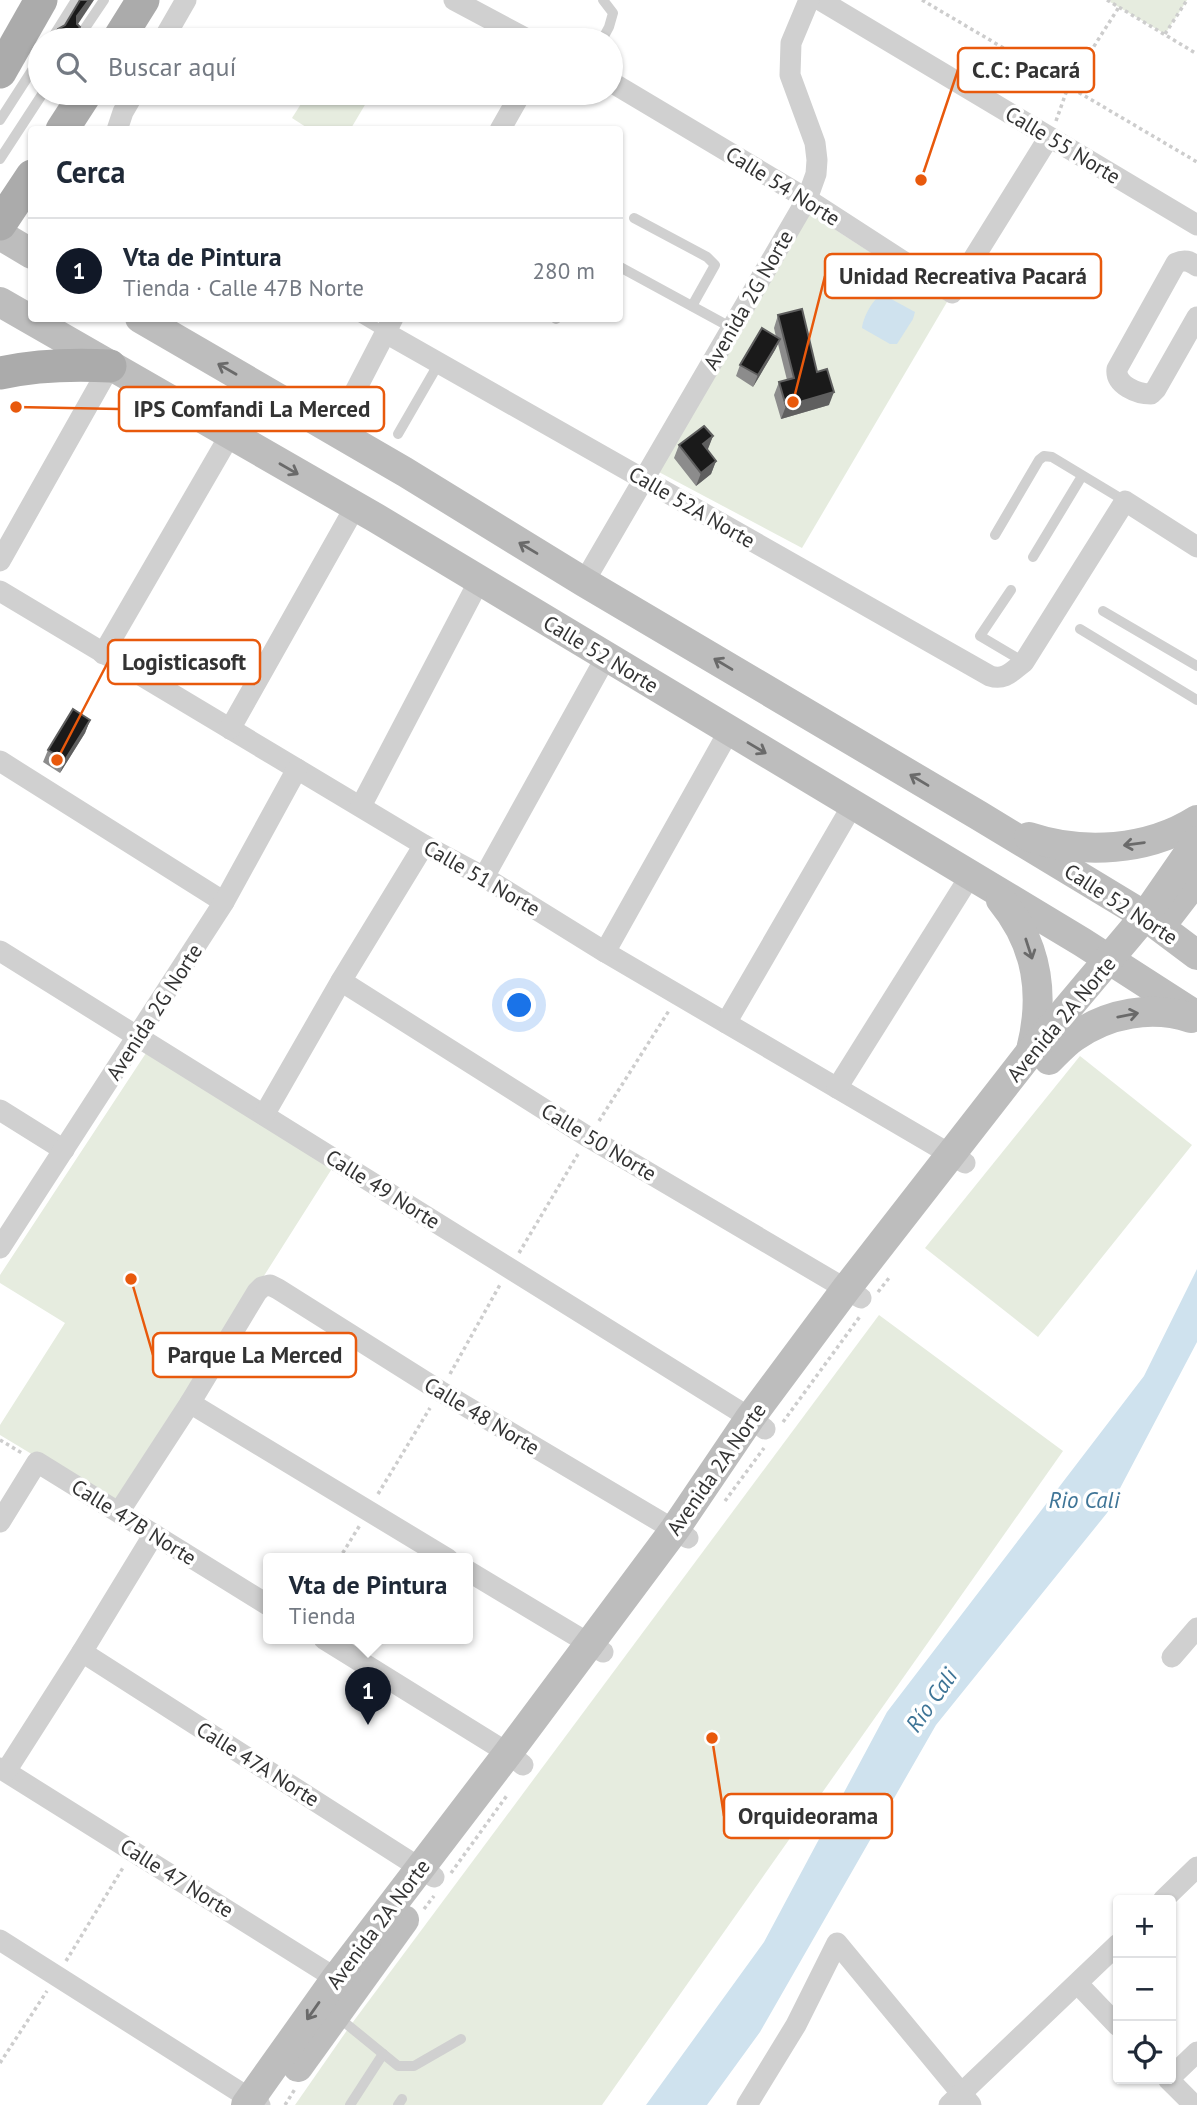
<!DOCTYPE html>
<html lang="es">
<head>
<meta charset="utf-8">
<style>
	:root { --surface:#fff; --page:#f6f6f7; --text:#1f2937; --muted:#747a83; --line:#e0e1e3; --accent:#111827 }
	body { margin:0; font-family:"PT Sans",sans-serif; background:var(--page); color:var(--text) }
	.controls { position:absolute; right:21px; bottom:21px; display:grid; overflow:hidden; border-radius:7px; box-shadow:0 2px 5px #0004 }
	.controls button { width:63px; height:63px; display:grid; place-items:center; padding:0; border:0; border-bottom:2px solid var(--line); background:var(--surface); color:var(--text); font:35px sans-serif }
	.you { position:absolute; left:520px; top:1006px; width:24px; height:24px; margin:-18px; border:5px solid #fff; border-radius:50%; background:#1a73e8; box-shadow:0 0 0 10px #1a73e833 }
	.badge { display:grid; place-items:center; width:46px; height:46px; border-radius:50%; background:var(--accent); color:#fff; font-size:23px; font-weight:700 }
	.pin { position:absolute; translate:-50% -58px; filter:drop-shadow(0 2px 4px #0008) }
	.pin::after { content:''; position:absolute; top:37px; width:24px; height:21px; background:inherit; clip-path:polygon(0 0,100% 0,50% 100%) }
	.popup { position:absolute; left:263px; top:1553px; width:210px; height:91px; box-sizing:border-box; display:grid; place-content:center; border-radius:7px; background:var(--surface); filter:drop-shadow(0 2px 5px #0005); font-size:23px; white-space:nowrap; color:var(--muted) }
	.popup b { font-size:26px; color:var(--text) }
	.popup::after { content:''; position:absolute; left:50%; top:100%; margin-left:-14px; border:14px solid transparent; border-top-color:var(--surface) }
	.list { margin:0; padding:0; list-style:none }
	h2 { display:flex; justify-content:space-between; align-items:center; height:91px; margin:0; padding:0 28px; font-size:30px }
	h2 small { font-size:23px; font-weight:400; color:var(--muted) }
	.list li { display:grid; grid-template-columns:46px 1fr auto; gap:21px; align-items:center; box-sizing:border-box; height:105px; padding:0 28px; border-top:2px solid var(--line) }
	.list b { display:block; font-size:26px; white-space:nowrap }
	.list p { margin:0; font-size:23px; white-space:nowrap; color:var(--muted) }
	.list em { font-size:23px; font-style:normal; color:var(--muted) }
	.icon { flex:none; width:38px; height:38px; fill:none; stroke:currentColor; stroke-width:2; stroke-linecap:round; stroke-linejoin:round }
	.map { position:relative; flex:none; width:1197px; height:2105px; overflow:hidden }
	.search { position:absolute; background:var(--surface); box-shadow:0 2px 5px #0004; left:28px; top:28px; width:595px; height:77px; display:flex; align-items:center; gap:18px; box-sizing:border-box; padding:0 24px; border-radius:38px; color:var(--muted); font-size:26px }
	.panel { position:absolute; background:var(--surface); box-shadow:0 2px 5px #0004; left:28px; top:126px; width:595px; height:196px; border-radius:7px }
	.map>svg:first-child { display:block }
	.green { fill:#e6ecdf }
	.water { fill:#cfe2ee }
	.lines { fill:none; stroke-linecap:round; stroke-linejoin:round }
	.path { stroke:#cdcdcd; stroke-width:3.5; stroke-dasharray:3.5 3.5; stroke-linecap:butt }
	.service { stroke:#d0d0d0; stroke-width:10 }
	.minor { stroke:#d0d0d0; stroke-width:21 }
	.secondary { stroke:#bdbdbd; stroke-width:30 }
	.primary { stroke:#ababab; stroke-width:33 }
	.wall { fill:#8c8c8c }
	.shaded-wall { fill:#5f5f5f }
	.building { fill:#1a1a1a; stroke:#5f5f5f; stroke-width:2 }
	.oneway { stroke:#6a6a6a }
	.labels { text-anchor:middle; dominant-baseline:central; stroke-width:7; stroke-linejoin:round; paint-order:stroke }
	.street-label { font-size:21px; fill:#333; stroke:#fff }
	.water-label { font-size:23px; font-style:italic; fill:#3f7597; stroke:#fff }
	.leader { fill:none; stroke:#e8590c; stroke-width:2.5 }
	.callout-dot { fill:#e8590c; stroke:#fff; stroke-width:2.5 }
	.callout { fill:#fff; stroke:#e8590c; stroke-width:2.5 }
	.callout-label { font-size:23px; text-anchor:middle; font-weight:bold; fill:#333 }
</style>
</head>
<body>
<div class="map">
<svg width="1197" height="2105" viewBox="0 0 1197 2105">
	<rect width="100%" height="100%" fill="#fff"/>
	<g class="green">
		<polygon points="1111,0 1187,0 1165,34 1110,2"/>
		<polygon points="308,93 372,93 350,130 309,129 292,118"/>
		<polygon points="808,212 947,302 802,548 657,471"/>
		<polygon points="146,1053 333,1167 118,1506 0,1435 0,1425 65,1323 0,1283 0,1275"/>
		<polygon points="1080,1056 1192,1145 1038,1337 925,1248"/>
		<polygon points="879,1315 1063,1451 602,2105 295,2105 350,2026"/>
	</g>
	<g class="water">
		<path d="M 882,294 L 915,312 L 913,319 L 897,344 L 890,344 L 862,328 C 863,317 873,299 882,294 Z"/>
		<polygon points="1197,1269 1197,1342 1107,1513 936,1725 760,2032 707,2105 646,2105 764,1942 887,1712 1144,1376"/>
	</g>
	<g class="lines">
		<g class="path">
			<polyline points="922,0 1197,162"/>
			<polyline points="1107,0 1197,54"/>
			<polyline points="1165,34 1187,0"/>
			<polyline points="1056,121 1068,87 1119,7"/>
			<polyline points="599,1121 670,1009"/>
			<polyline points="519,1253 578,1154"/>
			<polyline points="878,1292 889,1278"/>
			<polyline points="450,1374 501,1283"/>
			<polyline points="783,1422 861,1315"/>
			<polyline points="0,1440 22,1453"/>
			<polyline points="378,1494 430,1408"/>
			<polyline points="725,1501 764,1448"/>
			<polyline points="339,1559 360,1525"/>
			<polyline points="451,1873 508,1794"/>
			<polyline points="424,1909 434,1896"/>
			<polyline points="66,1961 124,1866"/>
			<polyline points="0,2063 47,1991"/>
			<polyline points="285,2105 295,2089"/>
		</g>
		<g class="service">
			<polyline points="51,40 76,0"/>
			<polyline points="77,40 104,0"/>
			<polyline points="602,40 609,27 613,13 603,0"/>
			<polyline points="469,97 472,93"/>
			<polyline points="0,120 40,58"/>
			<polyline points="0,159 43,93"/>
			<polyline points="634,218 707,257 715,265 692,306"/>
			<polyline points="620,267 732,328"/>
			<polyline points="361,318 386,333"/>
			<polyline points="556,318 556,319"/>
			<polyline points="398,434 439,363"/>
			<polyline points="995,535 1039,460 1044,456 1052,457 1125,501"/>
			<polyline points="1033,557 1082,476"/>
			<polyline points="1011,590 980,636 1024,662"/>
			<polyline points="1103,611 1197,666"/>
			<polyline points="1080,629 1197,700"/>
			<polyline points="338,2017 398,2066 414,2066 461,2039"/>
			<polyline points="350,2105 383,2054"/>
			<polyline points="398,2105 402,2099"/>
		</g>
		<g class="minor">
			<polyline points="454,0 529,40"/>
			<polyline points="820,0 1197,225"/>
			<polyline points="163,40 186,0"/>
			<polyline points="611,82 807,199 952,293 1049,137"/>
			<polyline points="117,130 123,112 134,93"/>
			<polyline points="500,130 521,93"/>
			<path d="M 1197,266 C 1189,261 1185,259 1176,263 L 1117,369 C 1115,385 1137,394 1151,394 L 1156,389 L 1197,317"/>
			<path d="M 386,333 L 990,676 C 1005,681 1012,671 1024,662 L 1125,501 L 1197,547"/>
			<polyline points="334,432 393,318"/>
			<polyline points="0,561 110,366"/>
			<polyline points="584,582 807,199 816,174 817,160 815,143 790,75 791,43 809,0"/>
			<polyline points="0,591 424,845 484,877 605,952 965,1163"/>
			<polyline points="103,654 230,435"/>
			<polyline points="230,729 355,507"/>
			<polyline points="0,761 224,902"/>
			<polyline points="361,806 479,581"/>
			<polyline points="484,877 606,657"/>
			<polyline points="0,951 750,1418 765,1429"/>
			<polyline points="605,952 729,731"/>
			<polyline points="341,981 588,1137 861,1298"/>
			<polyline points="726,1023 852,806"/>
			<polyline points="837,1088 970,876"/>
			<polyline points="0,1110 64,1150"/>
			<polyline points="264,1115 341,981 424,845"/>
			<polyline points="0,1248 224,902 297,769"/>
			<polyline points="190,1403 448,1559"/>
			<polyline points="119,1512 190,1403 257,1292 262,1287 270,1285 278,1289 440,1391 688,1538"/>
			<polyline points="0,1522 37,1462 268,1605"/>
			<polyline points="468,1571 603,1652"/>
			<polyline points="324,1639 508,1753 523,1765"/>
			<polyline points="82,1652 434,1877"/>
			<polyline points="1172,1657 1197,1628"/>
			<polyline points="0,1768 348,1986"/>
			<polyline points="6,1771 82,1652 154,1534"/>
			<polyline points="1163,1900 1197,1867"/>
			<polyline points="0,1940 260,2105"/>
			<polyline points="1078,1984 1118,2026"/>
			<polyline points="1171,2077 1197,2052"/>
			<polyline points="1168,2079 1194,2105"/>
			<polyline points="747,2105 796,2025 837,1943 971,2105"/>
			<polyline points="949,2105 1118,1944"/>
		</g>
		<g class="secondary">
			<polyline points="0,235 32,254"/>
			<polyline points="0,302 376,518 1082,942 1197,1016"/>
			<polyline points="140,318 405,472 584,582 978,815 1145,916 1197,955"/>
			<path d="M 1029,837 C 1083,855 1148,851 1197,820"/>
			<path d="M 1001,900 C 1038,945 1045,995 1031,1050"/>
			<polyline points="1163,923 1197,879"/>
			<path d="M 1049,1060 C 1057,1052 1065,1043 1074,1037 C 1108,1013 1152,1005 1191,1018"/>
			<polyline points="298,2067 404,1920"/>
			<polyline points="246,2105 337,1977 508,1753 675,1529 750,1418 846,1289 1029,1054 1145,916 1197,841"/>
		</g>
		<g class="primary">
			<polyline points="118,40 143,0"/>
			<polyline points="0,72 41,0"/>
			<polyline points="62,130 86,93"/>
			<polyline points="0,224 32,176"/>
			<path d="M 0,373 C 37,365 72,364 110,366"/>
		</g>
	</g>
	<g class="wall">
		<polygon points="40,66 40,82 35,80"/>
		<polygon points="778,315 817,372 829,405 781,419 774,395 779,382 787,380 778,344 775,350 753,387 736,376 740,365 776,337 774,328"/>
		<polygon points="713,436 707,450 716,461 711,474 696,486 674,458 679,445"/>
		<polygon points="90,720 85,733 60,773 43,762 48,750"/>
	</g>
	<g class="shaded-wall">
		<polygon points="89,0 94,0 70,36 77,16"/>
		<polygon points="780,339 775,350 753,387 758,375"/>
		<polygon points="834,392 829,405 781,419 786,406"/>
		<polygon points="713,436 708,449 698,457 703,444"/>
		<polygon points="716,461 711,474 696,486 701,473"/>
		<polygon points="90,720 85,733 60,773 65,760"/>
	</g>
	<g class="building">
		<polygon points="80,0 89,0 77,16 77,24 80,27 72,40 54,40 54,35 58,29 65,25"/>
		<polygon points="802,309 817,372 827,369 834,392 786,406 779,382 794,378 778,315"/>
		<polygon points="762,328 780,339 758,375 740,365"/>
		<polygon points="704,426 713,436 703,444 716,461 701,473 679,445"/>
		<polygon points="73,709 90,720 65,760 48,750"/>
	</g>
	<defs><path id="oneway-shaft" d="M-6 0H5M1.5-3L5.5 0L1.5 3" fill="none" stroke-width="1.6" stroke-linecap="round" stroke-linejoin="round" transform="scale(1.75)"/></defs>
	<g class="oneway">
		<use href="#oneway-shaft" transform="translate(227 369) rotate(-150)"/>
		<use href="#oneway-shaft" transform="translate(289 469) rotate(30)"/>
		<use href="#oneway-shaft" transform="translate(528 548) rotate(-149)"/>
		<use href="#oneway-shaft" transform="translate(723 664) rotate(-149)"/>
		<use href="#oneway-shaft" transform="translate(757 748) rotate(31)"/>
		<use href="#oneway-shaft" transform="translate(919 780) rotate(-149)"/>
		<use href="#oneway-shaft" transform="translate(1134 844) rotate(172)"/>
		<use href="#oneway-shaft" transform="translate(1029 949) rotate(72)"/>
		<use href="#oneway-shaft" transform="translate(1128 1015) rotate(-11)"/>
		<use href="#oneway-shaft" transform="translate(313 2011) rotate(125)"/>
	</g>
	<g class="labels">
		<g class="street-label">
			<text transform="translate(1063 145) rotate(31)">Calle 55 Norte</text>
			<text transform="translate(783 186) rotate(32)">Calle 54 Norte</text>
			<text transform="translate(748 300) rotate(-60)">Avenida 2G Norte</text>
			<text transform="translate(692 507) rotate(30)">Calle 52A Norte</text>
			<text transform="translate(601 654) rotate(31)">Calle 52 Norte</text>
			<text transform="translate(482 878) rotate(30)">Calle 51 Norte</text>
			<text transform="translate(1121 904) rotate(33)">Calle 52 Norte</text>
			<text transform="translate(154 1012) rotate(-57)">Avenida 2G Norte</text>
			<text transform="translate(1061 1019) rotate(-50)">Avenida 2A Norte</text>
			<text transform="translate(599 1142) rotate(31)">Calle 50 Norte</text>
			<text transform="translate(383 1189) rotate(32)">Calle 49 Norte</text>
			<text transform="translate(482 1416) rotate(31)">Calle 48 Norte</text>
			<text transform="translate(716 1469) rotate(-55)">Avenida 2A Norte</text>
			<text transform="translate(134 1522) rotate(32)">Calle 47B Norte</text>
			<text transform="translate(258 1764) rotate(32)">Calle 47A Norte</text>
			<text transform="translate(177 1878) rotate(32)">Calle 47 Norte</text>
			<text transform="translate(378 1924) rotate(-53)">Avenida 2A Norte</text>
		</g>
		<g class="water-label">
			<text x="1084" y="1499">Rio Cali</text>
			<text transform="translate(931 1700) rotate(-55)">Río Cali</text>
		</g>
	</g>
	<path class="leader" d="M921 180L958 70M793 402L825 276M16 407L119 409M57 760L108 662M131 1279L153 1355M712 1738L724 1816"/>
	<g class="callout-dot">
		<circle cx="921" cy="180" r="7"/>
		<circle cx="793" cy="402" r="7"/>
		<circle cx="16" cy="407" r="7"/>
		<circle cx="57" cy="760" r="7"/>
		<circle cx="131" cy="1279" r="7"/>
		<circle cx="712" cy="1738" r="7"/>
	</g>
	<g class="callout">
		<rect x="958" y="48" width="136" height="44" rx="7"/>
		<rect x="825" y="254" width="276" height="44" rx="7"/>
		<rect x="119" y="387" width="265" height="44" rx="7"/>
		<rect x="108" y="640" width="152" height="44" rx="7"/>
		<rect x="153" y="1333" width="203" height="44" rx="7"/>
		<rect x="724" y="1794" width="168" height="44" rx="7"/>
	</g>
	<g class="callout-label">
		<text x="1026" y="78">C.C: Pacará</text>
		<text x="963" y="284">Unidad Recreativa Pacará</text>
		<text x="252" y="417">IPS Comfandi La Merced</text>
		<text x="184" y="670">Logisticasoft</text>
		<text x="255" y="1363">Parque La Merced</text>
		<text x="808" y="1824">Orquideorama</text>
	</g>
</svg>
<div class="controls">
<button>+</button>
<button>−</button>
<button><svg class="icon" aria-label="locate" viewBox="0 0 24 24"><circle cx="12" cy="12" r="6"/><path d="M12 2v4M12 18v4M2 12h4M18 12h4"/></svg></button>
</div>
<div class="you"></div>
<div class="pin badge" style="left:368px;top:1725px">1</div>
<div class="popup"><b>Vta de Pintura</b>Tienda</div>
<div class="search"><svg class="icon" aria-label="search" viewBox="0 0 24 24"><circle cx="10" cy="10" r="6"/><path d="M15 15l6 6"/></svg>Buscar aquí</div>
<section class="panel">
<h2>Cerca<small></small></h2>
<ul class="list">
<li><span class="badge">1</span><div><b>Vta de Pintura</b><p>Tienda · Calle 47B Norte</p></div><em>280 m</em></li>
</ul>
</section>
</div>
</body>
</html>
